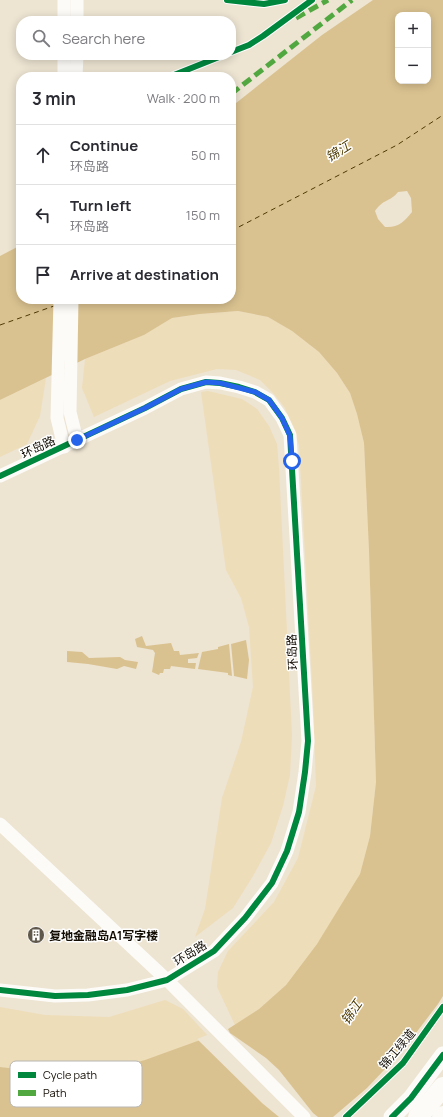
<!DOCTYPE html>
<html lang="en">
<head>
<meta charset="utf-8">
<style>
	:root { --surface:#fff; --page:#f7f7f7; --text:#2b2b33; --muted:#7c7c81; --line:#e1e1e2 }
	body { margin:0; font-family:Manrope,"Noto Sans SC",sans-serif; background:var(--page); color:var(--text) }
	.controls { position:absolute; right:12px; top:12px; display:grid; overflow:hidden; border-radius:8px; box-shadow:0 2px 10px #0003 }
	.controls button { width:36px; height:36px; display:grid; place-items:center; padding:0; border:0; border-bottom:1px solid var(--line); background:var(--surface); color:var(--text); font:20px sans-serif }
	.stop { position:absolute; width:12px; height:12px; margin:-9px; border:3px solid #2563eb; border-radius:50%; background:#fff }
	.stop.end { background:#2563eb; border-color:#fff; box-shadow:0 1px 4px #0008 }
	.list { margin:0; padding:0; list-style:none }
	h2 { display:flex; justify-content:space-between; align-items:center; height:52px; margin:0; padding:0 16px; font-size:17px }
	h2 small { font-size:13px; font-weight:400; color:var(--muted) }
	.list li { display:grid; grid-template-columns:26px 1fr auto; gap:12px; align-items:center; box-sizing:border-box; height:60px; padding:0 16px; border-top:1px solid var(--line) }
	.list b { display:block; font-size:15px; white-space:nowrap }
	.list p { margin:0; font-size:13px; white-space:nowrap; color:var(--muted) }
	.list em { font-size:13px; font-style:normal; color:var(--muted) }
	.icon { flex:none; width:22px; height:22px; fill:none; stroke:currentColor; stroke-width:2; stroke-linecap:round; stroke-linejoin:round }
	.map { position:relative; flex:none; width:443px; height:1117px; overflow:hidden }
	.search { position:absolute; background:var(--surface); box-shadow:0 2px 10px #0003; left:16px; top:16px; width:220px; height:44px; display:flex; align-items:center; gap:10px; box-sizing:border-box; padding:0 14px; border-radius:16px; color:var(--muted); font-size:15px }
	.panel { position:absolute; background:var(--surface); box-shadow:0 2px 10px #0003; left:16px; top:72px; width:220px; height:232px; border-radius:16px }
	.map>svg:first-child { display:block }
	.green { fill:#eeddb9 }
	.water { fill:#dac290; fill-rule:evenodd }
	.pier { fill:#ede4d2 }
	.lines { fill:none; stroke-linecap:round; stroke-linejoin:round }
	.ferry { stroke:#4e3a03; stroke-width:1; stroke-dasharray:5 4; stroke-linecap:butt }
	.minor { stroke:#fcfbf8; stroke-width:13 }
	.major { stroke:#fcfbf8; stroke-width:17 }
	.highway { stroke:#fcfbf8; stroke-width:20 }
	.quiet { stroke:#51a840; stroke-width:5; stroke-dasharray:10 5; stroke-linecap:butt }
	.cycleway-casing { stroke:#fff; stroke-width:8 }
	.cycleway { stroke:#00873e; stroke-width:6 }
	.route { stroke:#2563eb; stroke-width:5 }
	.labels { text-anchor:middle; dominant-baseline:central; stroke-width:3; stroke-linejoin:round; paint-order:stroke }
	.street-label { font-size:12px; fill:#120c03; stroke:#fff }
	.poi-label { font-size:12px; font-weight:bold; fill:#120c03; stroke:#fff; text-anchor:start }
	.water-label { font-size:13px; font-style:italic; fill:#4e3a03; stroke:#fff }
	.key { fill:#fff; stroke:#b8b6b3; stroke-width:1 }
	.key-label { font-size:11px; fill:#120c03 }
</style>
</head>
<body>
<div class="map">
<svg width="443" height="1117" viewBox="0 0 443 1117">
	<rect width="100%" height="100%" fill="#ede4d2"/>
	<g class="green">
		<polygon points="238,311 268,317 292,331 319,352 337,373 350,393 357,414 364,443 369,551 376,782 370,836 360,874 343,904 317,944 286,985 259,1009 235,1025 217,987 218,972 228,951 274,902 298,858 316,786 313,701 299,445 285,408 274,394 260,380 236,370 217,369 170,381 94,417 82,388 85,359 144,335 172,318 200,314"/>
		<polygon points="46,378 40,416 27,444 0,457 0,400"/>
		<polygon points="208,391 242,399 257,409 269,426 277,444 279,468 292,735 290,775 283,806 271,843 253,876 233,908 195,937 205,909 222,798 241,742 253,687 249,627 241,598 226,570 201,392"/>
		<path d="M 165,1000 L 183,1009 L 209,1037 C 179,1048 148,1062 116,1068 C 80,1075 36,1075 0,1067 L 0,1007 L 45,1015 L 109,1017 Z"/>
	</g>
	<g class="water">
		<path d="M 373,0 L 443,0 L 443,996 L 438,1004 L 403,1050 L 367,1088 L 333,1117 L 0,1117 L 0,1067 L 41,1072 L 76,1072 L 116,1068 L 145,1060 L 225,1031 L 259,1009 L 286,985 L 317,944 L 360,874 L 370,836 L 376,782 L 369,551 L 364,443 L 357,414 L 350,393 L 337,373 L 319,352 L 292,331 L 268,317 L 238,311 L 200,314 L 172,318 L 144,335 L 85,359 L 0,400 L 0,256 L 21,245 L 21,299 L 231,299 L 231,107 L 322,35 ZM 398,15 L 428,15 L 428,81 L 398,81 ZM 407,191 L 411,198 L 412,212 C 404,222 398,228 385,227 L 378,219 L 375,211 C 383,199 390,202 398,192 Z"/>
		<polygon points="142,636 146,646 171,643 174,651 179,651 180,655 199,653 197,658 188,659 188,663 196,663 195,669 171,666 170,669 164,669 163,673 160,673 159,675 152,672 155,653 153,650 137,647 135,639"/>
		<polygon points="246,640 249,660 247,679 234,676 231,644"/>
		<polygon points="229,644 232,676 228,675 228,673 198,669 202,652 218,649 218,647"/>
		<polygon points="67,651 82,652 89,658 120,657 125,660 138,662 136,669 124,666 117,669 88,664 67,662"/>
	</g>
	<polygon class="pier" points="227,1027 230,1033 266,1058 279,1070 313,1113 318,1117 279,1117 262,1103 197,1039"/>
	<g class="lines">
		<g class="ferry">
			<polyline points="231,231 397,145 443,115"/>
			<polyline points="0,325 54,306"/>
		</g>
		<g class="minor">
			<polyline points="64,21 64,0"/>
			<polyline points="77,21 77,0"/>
			<polyline points="64,77 64,55"/>
			<polyline points="76,77 77,55"/>
			<polyline points="60,299 57,418 64,447"/>
			<polyline points="72,299 70,412 77,440"/>
			<polyline points="0,476 145,408 181,389 206,382 220,383 239,387 255,392 269,400 282,418 290,435 308,741 305,772 299,812 287,851 272,883 245,918 214,951 167,980 127,990 88,995 55,996 0,990"/>
			<polyline points="0,824 167,980 304,1117"/>
		</g>
		<polyline class="major" points="392,1117 411,1098 443,1055"/>
		<g class="highway">
			<polyline points="418,1117 443,1087"/>
			<polyline points="442,1117 443,1116"/>
		</g>
		<g class="quiet">
			<polyline points="296,18 328,0"/>
			<polyline points="231,94 352,0"/>
		</g>
		<g class="cycleway-casing">
			<g id="cycleway">
				<polyline points="227,0 264,4 285,0"/>
				<polyline points="231,52 249,45 263,36 312,0"/>
				<polyline points="169,77 224,55"/>
				<polyline points="0,476 145,408 181,389 206,382 220,383 239,387 255,392 269,400 282,418 290,435 308,741 305,772 299,812 287,851 272,883 245,918 214,951 167,980 127,990 88,995 55,996 0,990"/>
				<polyline points="346,1117 403,1063 443,1007"/>
				<polyline points="392,1117 411,1098 443,1055"/>
			</g>
		</g>
		<use href="#cycleway" class="cycleway"/>
	</g>
	<g class="lines">
		<polyline class="route" points="77,440 145,408 181,389 206,382 220,383 255,392 269,400 282,418 290,436 292,461"/>
	</g>
	<defs>
		<g id="building-disc" transform="scale(0.9)"><circle r="9.5" fill="#5f584b" stroke="#fff"/><path d="M-4-6H4V6H1V3H-1V6H-4ZM-2.5-4.3h1.7v1.8h-1.7ZM.8-4.3h1.7v1.8H.8ZM-2.5-1h1.7V.8h-1.7ZM.8-1h1.7V.8H.8Z" fill="#fff"/></g>
	</defs>
	<g fill-rule="evenodd">
		<use href="#building-disc" x="36" y="935"/>
	</g>
	<g class="labels">
		<g class="street-label">
			<text transform="translate(38 447) rotate(-25)">环岛路</text>
			<text transform="translate(292 652) rotate(-93)">环岛路</text>
			<text transform="translate(190 953) rotate(-32)">环岛路</text>
			<text transform="translate(397 1049) rotate(-50)">锦江绿道</text>
		</g>
		<g class="poi-label">
			<text x="49" y="935">复地金融岛A1写字楼</text>
		</g>
		<g class="water-label">
			<text transform="translate(338 151) rotate(-32)">锦江</text>
			<text transform="translate(351 1012) rotate(-55)">锦江</text>
		</g>
	</g>
	<rect x="10" y="1061" width="132" height="46" rx="6" class="key"/>
	<rect x="18" y="1072" width="18" height="6" fill="#00873e"/>
	<rect x="18" y="1090" width="18" height="6" fill="#51a840"/>
	<g class="key-label">
		<text x="43" y="1079">Cycle path</text>
		<text x="43" y="1097">Path</text>
	</g>
</svg>
<div class="controls">
<button>+</button>
<button>−</button>
</div>
<div class="stop" style="left:292px;top:461px"></div>
<div class="stop end" style="left:77px;top:440px"></div>
<div class="search"><svg class="icon" aria-label="search" viewBox="0 0 24 24"><circle cx="10" cy="10" r="6"/><path d="M15 15l6 6"/></svg>Search here</div>
<section class="panel">
<h2>3 min<small>Walk · 200 m</small></h2>
<ul class="list">
<li><svg class="icon" aria-label="ahead" viewBox="0 0 24 24"><path d="M12 20V5M6 11l6-6 6 6"/></svg><div><b>Continue</b><p>环岛路</p></div><em>50 m</em></li>
<li><svg class="icon" aria-label="left" viewBox="0 0 24 24"><path d="M17 20v-9H6M10 6l-5 5 5 5"/></svg><div><b>Turn left</b><p>环岛路</p></div><em>150 m</em></li>
<li><svg class="icon" aria-label="arrive" viewBox="0 0 24 24"><path d="M6 21V4h12l-3 4 3 4H6"/></svg><div><b>Arrive at destination</b></div></li>
</ul>
</section>
</div>
</body>
</html>
